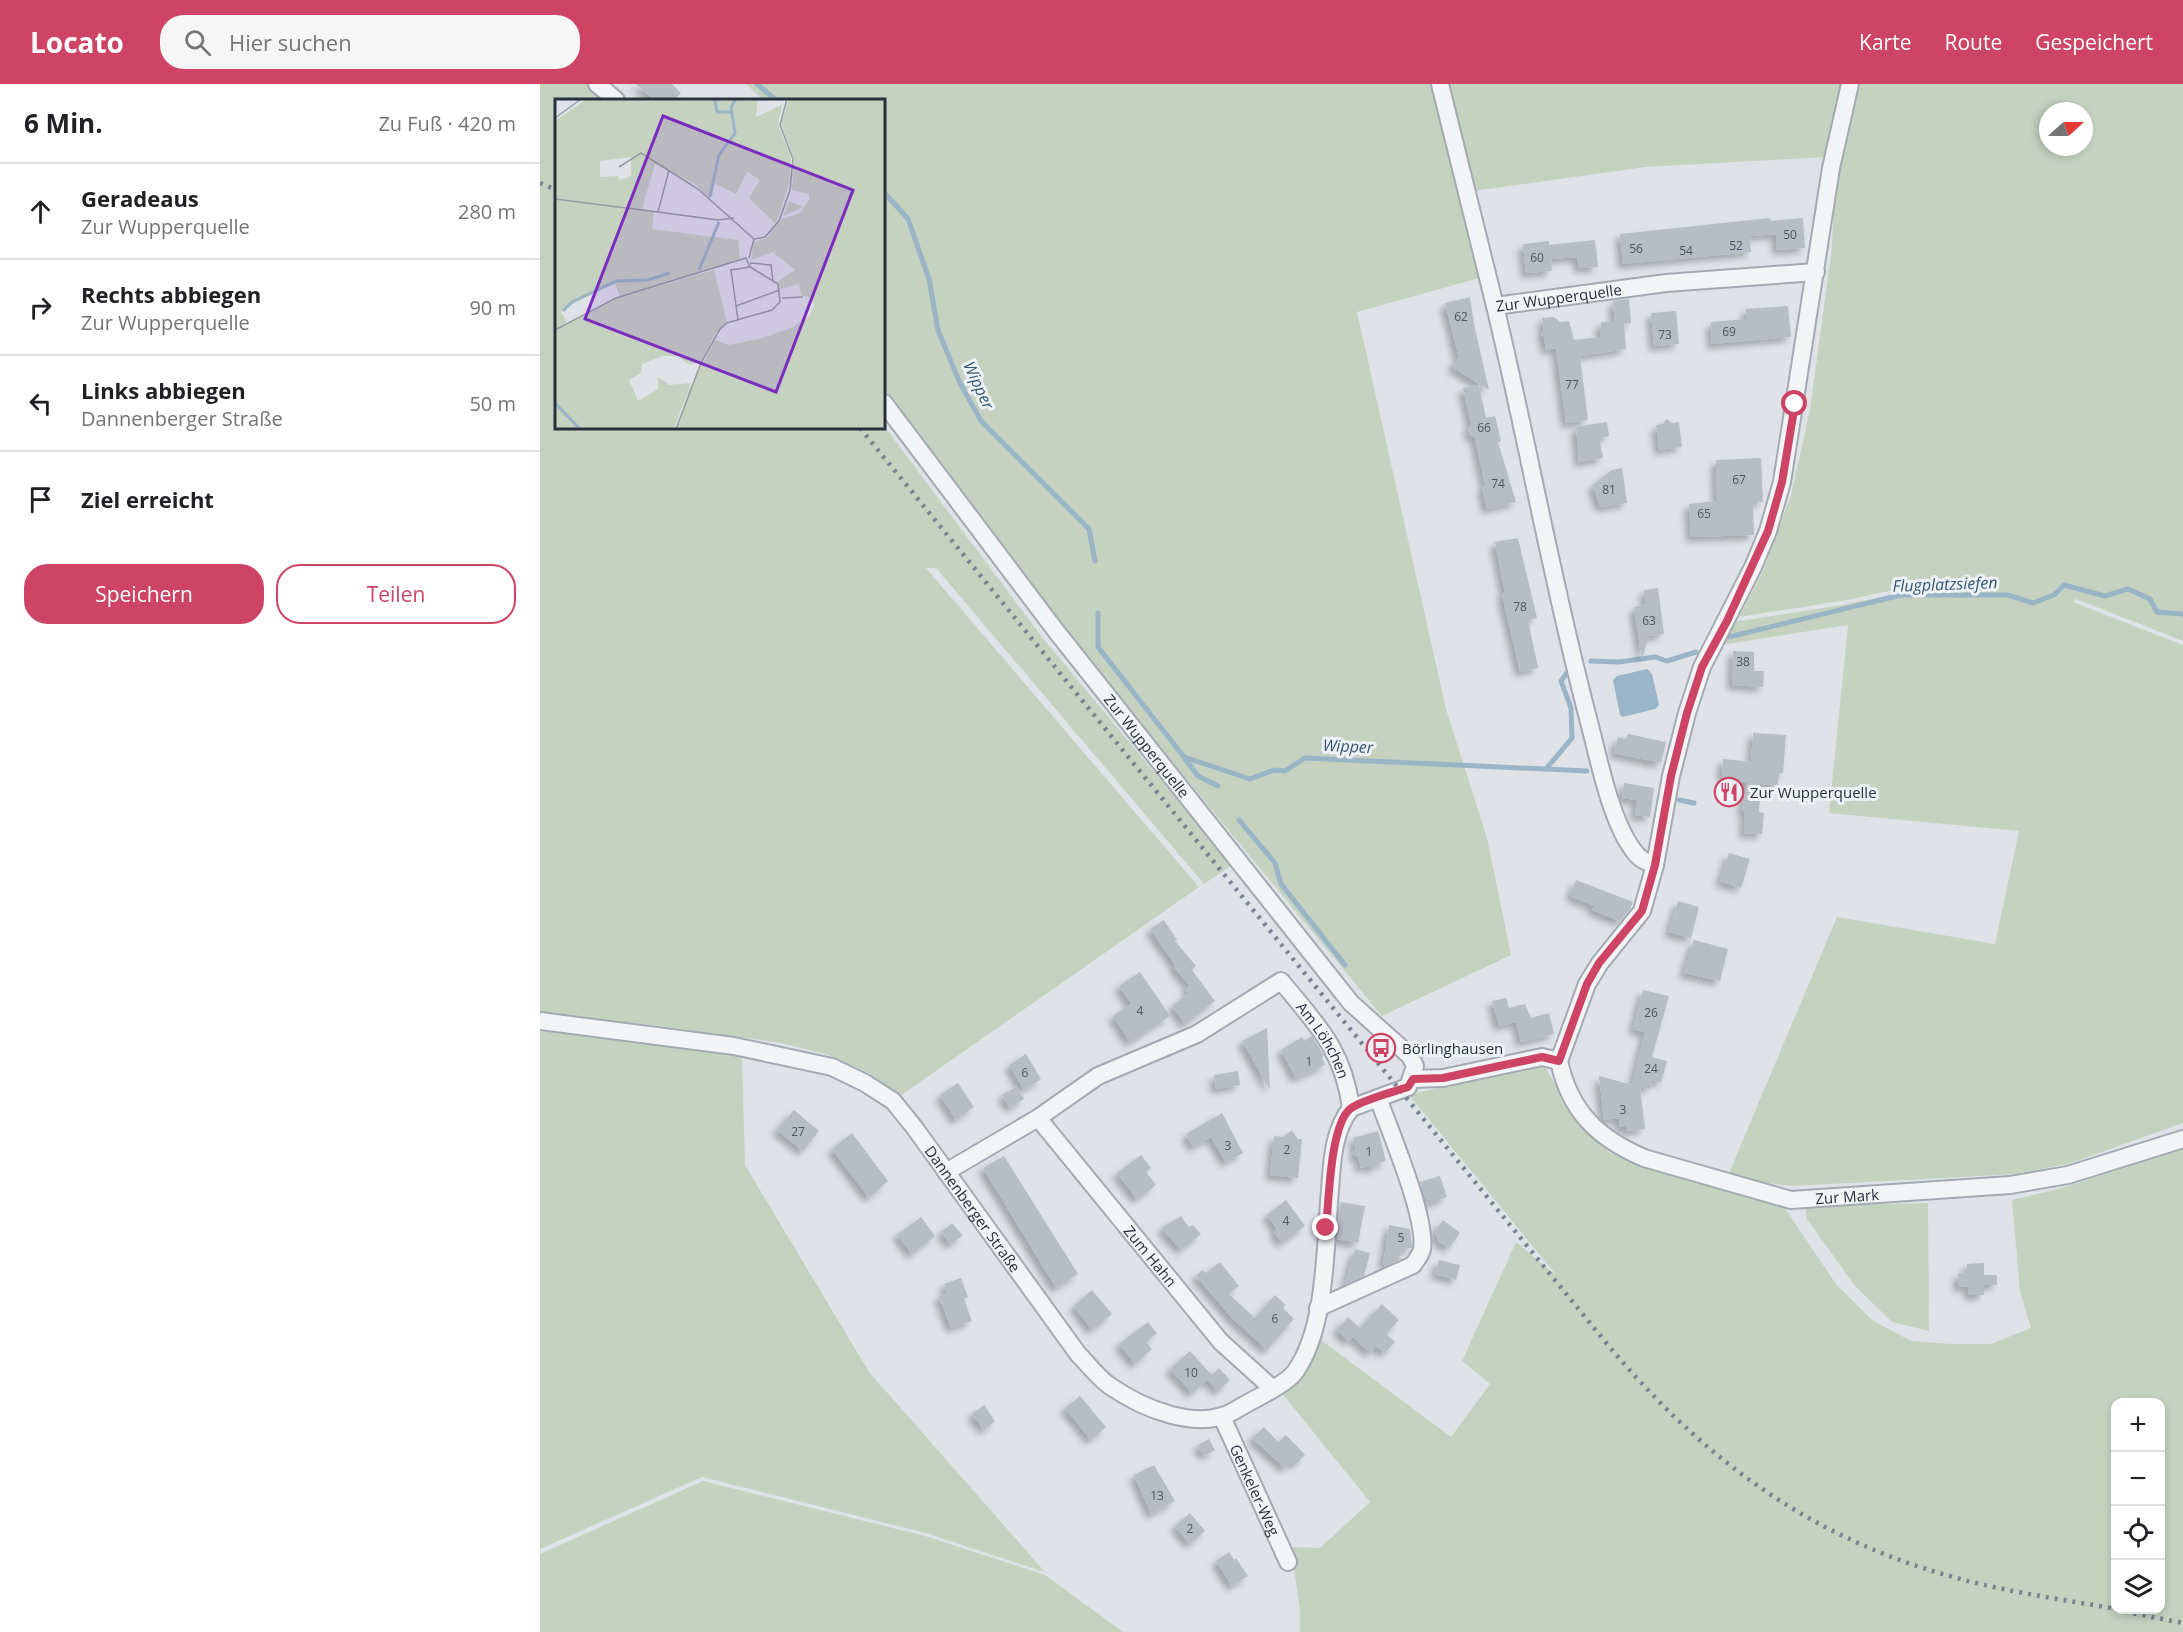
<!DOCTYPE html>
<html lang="de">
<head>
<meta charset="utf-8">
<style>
	:root { --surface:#fff; --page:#f6f6f6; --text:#202124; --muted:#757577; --line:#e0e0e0; --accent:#cd4465 }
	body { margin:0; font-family:"Open Sans",sans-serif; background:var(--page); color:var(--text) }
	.controls { position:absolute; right:18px; bottom:18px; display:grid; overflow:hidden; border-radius:12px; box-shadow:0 3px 9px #0003 }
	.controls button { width:54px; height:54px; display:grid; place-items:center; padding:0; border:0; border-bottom:2px solid var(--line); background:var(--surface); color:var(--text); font:30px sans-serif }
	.compass { position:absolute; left:1499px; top:18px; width:54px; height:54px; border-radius:50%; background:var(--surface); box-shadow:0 3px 9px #0003; rotate:69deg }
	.stop { position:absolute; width:18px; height:18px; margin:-14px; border:4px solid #cd4465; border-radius:50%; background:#fff }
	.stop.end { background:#cd4465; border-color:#fff; box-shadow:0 2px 6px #0008 }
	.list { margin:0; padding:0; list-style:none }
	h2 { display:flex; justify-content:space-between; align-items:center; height:78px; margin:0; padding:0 24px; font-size:26px }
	h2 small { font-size:20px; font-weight:400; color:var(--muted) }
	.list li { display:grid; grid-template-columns:39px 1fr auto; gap:18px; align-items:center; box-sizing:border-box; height:96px; padding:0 24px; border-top:2px solid var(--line) }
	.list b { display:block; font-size:22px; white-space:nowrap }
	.list p { margin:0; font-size:20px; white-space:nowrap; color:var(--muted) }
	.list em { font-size:20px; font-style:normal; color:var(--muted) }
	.actions { display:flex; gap:12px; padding:18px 24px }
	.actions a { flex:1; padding:14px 0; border:2px solid var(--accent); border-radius:24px; text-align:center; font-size:21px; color:var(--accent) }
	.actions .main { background:var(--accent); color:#fff }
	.icon { flex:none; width:33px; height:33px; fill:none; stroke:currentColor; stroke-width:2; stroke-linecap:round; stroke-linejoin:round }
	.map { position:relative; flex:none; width:1643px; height:1548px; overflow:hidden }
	header { display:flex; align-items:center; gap:36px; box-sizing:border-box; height:84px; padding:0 30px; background:var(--accent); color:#fff }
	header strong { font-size:28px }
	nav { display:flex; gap:33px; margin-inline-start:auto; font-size:21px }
	.search { width:420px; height:54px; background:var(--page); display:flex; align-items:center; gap:15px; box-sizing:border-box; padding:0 21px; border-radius:24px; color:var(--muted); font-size:22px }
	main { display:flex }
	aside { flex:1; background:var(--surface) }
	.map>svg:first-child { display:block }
	.green { fill:#c6d2c0; fill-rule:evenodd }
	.water { fill:#9ab4c8 }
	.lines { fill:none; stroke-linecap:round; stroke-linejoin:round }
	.stream { stroke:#9ab4c8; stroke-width:5 }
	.building { fill:#b6bdc5; filter:url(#shadow) }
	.minor-casing { stroke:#a4aab2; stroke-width:20 }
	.minor { stroke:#f2f4f6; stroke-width:16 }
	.rail { stroke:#788492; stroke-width:4.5; stroke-dasharray:3 6; stroke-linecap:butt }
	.route { stroke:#cd4465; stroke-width:8 }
	.labels { text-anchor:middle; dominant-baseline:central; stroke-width:6; stroke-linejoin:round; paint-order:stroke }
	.number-label { font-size:12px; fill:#4c5560 }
	.street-label { font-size:15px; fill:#28323f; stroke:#eef2f6 }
	.poi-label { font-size:15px; fill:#28323f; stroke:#eef2f6; text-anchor:start }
	.water-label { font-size:16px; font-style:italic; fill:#325573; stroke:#eef2f6 }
	.inset-river { fill:none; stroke:#9ab4c8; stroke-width:3 }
	.inset-road { fill:none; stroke:#969ca4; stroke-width:1.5 }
	.view { fill:#7b2cbf; fill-opacity:0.15; stroke:#7b2cbf; stroke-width:3 }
	.inset-edge { fill:none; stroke:#28323f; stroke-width:3 }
</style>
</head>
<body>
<header>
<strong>Locato</strong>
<div class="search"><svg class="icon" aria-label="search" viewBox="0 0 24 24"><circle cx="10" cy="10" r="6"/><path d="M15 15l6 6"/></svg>Hier suchen</div>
<nav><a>Karte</a><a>Route</a><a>Gespeichert</a></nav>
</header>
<main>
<aside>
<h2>6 Min.<small>Zu Fuß · 420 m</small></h2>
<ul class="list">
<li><svg class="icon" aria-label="ahead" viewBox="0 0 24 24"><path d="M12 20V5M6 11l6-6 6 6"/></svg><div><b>Geradeaus</b><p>Zur Wupperquelle</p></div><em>280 m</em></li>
<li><svg class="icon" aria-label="right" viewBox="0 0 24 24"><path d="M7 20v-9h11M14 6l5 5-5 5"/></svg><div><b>Rechts abbiegen</b><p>Zur Wupperquelle</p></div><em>90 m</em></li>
<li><svg class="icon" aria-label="left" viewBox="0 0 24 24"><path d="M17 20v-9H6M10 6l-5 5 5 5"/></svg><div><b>Links abbiegen</b><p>Dannenberger Straße</p></div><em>50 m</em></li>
<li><svg class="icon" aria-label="arrive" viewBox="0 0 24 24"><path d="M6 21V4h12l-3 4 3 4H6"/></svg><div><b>Ziel erreicht</b></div></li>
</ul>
<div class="actions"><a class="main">Speichern</a><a>Teilen</a></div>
</aside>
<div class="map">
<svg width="1643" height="1548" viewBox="0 0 1643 1548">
	<defs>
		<filter id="shadow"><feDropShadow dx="-5" dy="5" stdDeviation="3" flood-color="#0004"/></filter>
	</defs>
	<rect width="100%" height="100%" fill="#dfe3e8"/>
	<g class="green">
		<polygon points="0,0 53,0 72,16 16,16 16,344 344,342 505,557 692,781 664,800 396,484 386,484 659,803 360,1012 327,988 288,971 242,959 120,942 0,930"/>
		<polygon points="206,0 897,0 943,193 817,228 906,625 947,754 971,871 842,932 514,535 344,311 344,16 223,16"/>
		<polygon points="905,0 1306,0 1287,73 1106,83 933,107"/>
		<path d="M 1313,0 L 1643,0 L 1643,557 L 1536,515 L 1533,518 L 1643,561 L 1643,1039 L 1531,1079 L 1477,1090 L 1253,1102 L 1225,1099 L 1189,1089 L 1297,833 L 1455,860 L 1479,747 L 1289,729 L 1308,541 L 1180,561 L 1193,538 L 1302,521 L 1369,507 L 1452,506 L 1458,502 L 1369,503 L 1301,517 L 1199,533 L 1223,487 L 1251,411 L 1270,326 L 1292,163 L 1295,86 ZM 1508,27 L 1544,27 L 1544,63 L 1508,63 Z"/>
		<polygon points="0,945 119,958 202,973 205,1081 329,1288 505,1488 386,1449 162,1393 0,1465"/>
		<path d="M 996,980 L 1004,982 L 1034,1030 L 1069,1068 L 1100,1079 L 1220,1112 L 1244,1123 L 1296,1200 L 1332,1236 L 1371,1257 L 1411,1260 L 1451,1260 L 1491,1244 L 1480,1208 L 1472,1116 L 1522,1104 L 1643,1065 L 1643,1548 L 760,1548 L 760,1527 L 751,1463 L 780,1464 L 830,1418 L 741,1308 L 762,1294 L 781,1256 L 911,1353 L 950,1300 L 922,1277 L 976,1158 L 1017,1192 L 869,1011 ZM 1576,1318 L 1620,1318 L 1620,1526 L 1576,1526 Z"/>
		<polygon points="1388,1119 1389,1247 1352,1238 1315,1202 1267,1135 1265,1122"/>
		<polygon points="163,1397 385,1452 505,1491 583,1548 0,1548 0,1470"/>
	</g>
	<polygon class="water" points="1107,585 1112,590 1119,621 1115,625 1083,633 1080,631 1073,596 1077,592"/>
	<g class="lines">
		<g class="stream">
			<polyline points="217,0 236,16"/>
			<polyline points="344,108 368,135 389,195 398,246 419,297 441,337 549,445 555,477"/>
			<polyline points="558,529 558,563 644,673 710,695 734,686 745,687 765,674 1047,687"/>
			<polyline points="1189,553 1361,511 1468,511 1493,519 1514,511 1524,501 1565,512 1588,505 1610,515 1617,528 1643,530"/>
			<polyline points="1051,577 1079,578 1115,573 1127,577 1156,568"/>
			<polyline points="645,675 658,692 678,702"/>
			<polyline points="1006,685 1032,654 1031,624 1021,597 1026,590"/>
			<polyline points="1139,716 1154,719"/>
			<polyline points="699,736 735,779 741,800 805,881"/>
		</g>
	</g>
	<g class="building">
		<polygon points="96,0 132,0 141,9 134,16 114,16"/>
		<polygon points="1230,134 1231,137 1263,134 1265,164 1237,166 1236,150 1210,152 1211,168 1083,180 1080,150"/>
		<polygon points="1055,156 1058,183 1039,184 1037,173 1011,175 1012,187 986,189 983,160 1009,157 1009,161"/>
		<polygon points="930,213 935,245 949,306 912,283 919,274 905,219"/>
		<polygon points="1089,215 1091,239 1084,239 1086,265 1040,272 1048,336 1026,339 1016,264 1006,266 1004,253 1001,250 1004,246 1002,234 1014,233 1020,238 1029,237 1034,256 1060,253 1061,238 1075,237 1073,217"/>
		<polygon points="1248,222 1251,253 1172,260 1171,238 1206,235 1206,225"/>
		<polygon points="1136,227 1139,260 1114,262 1111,229"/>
		<polygon points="939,301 946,334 955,332 961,357 958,358 976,418 947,425 942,403 945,402 935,354 930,351 928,345 931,340 923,304"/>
		<polygon points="1127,335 1132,339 1139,338 1142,363 1119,366 1116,341 1123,340"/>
		<polygon points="1067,338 1069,352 1059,354 1063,374 1039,378 1036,343"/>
		<polygon points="1221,374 1223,418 1213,418 1214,451 1151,453 1149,420 1177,417 1176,376"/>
		<polygon points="1082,384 1087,419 1060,423 1053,401 1072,386"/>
		<polygon points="978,454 997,534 988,536 998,584 980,588 962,510 965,509 955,458"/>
		<polygon points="1118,504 1124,550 1109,552 1102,575 1094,523 1106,520 1104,506"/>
		<polygon points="1193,567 1214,568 1214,587 1224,587 1223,603 1192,601"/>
		<polygon points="1213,649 1246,651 1243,689 1239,689 1238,701 1221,700 1219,728 1224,729 1222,750 1204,749 1205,727 1202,726 1207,699 1182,693 1183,675 1211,678"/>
		<polygon points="1088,650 1126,658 1121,679 1074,669 1078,653 1086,655"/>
		<polygon points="1084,699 1114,704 1110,733 1095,731 1097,716 1082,714"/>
		<polygon points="1189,769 1210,775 1201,804 1180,797"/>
		<polygon points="1036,796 1093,818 1090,825 1080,837 1052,826 1054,822 1030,812"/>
		<polygon points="1138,817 1159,823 1151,854 1129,848"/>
		<polygon points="624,836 637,856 635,857 656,882 652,886 675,917 645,940 632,922 649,909 646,905 650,902 634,883 636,882 610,845"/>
		<polygon points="1154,856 1188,865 1180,897 1144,889"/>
		<polygon points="600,888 630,932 590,958 573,932 591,920 579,902"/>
		<polygon points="1103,906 1129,912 1112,973 1127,977 1121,999 1112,996 1110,1005 1092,1001 1105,948 1093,945"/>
		<polygon points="966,914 969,924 985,920 991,934 1009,929 1014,950 981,958 976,938 959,942 952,917"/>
		<polygon points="727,944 730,1006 702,957"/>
		<polygon points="772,952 784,972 782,973 785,981 756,994 741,966 762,953 764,957"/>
		<polygon points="486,970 501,995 484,1006 469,981"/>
		<polygon points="698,987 700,1001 676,1005 674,991"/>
		<polygon points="1059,992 1100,1003 1105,1045 1086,1047 1086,1043 1080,1043 1079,1034 1064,1036"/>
		<polygon points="418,999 434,1023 416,1036 400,1011"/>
		<polygon points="476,1003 484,1015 470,1024 462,1011"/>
		<polygon points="254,1026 279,1047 263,1067 237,1046"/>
		<polygon points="682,1029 703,1069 686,1078 671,1053 653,1063 646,1050"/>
		<polygon points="752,1046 758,1055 762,1055 758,1094 730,1091 734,1052 743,1053"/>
		<polygon points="838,1047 846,1077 837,1080 834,1085 828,1082 821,1084 818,1073 813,1070 816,1065 813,1054"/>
		<polygon points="312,1049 348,1097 329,1114 292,1065"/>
		<polygon points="601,1071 611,1084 606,1088 616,1101 597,1115 577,1089"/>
		<polygon points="464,1072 538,1190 516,1204 443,1084"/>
		<polygon points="900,1092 907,1113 887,1120 880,1098"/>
		<polygon points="746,1116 765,1142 742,1159 734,1148 737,1145 727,1131"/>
		<polygon points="800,1118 825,1122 818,1159 797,1155"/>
		<polygon points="641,1132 649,1143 653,1141 661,1150 641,1166 621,1144"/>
		<polygon points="381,1133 395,1152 372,1170 357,1151"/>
		<polygon points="903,1136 920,1149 909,1164 898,1157 895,1147"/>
		<polygon points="412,1139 423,1152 410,1160 401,1148"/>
		<polygon points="849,1141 870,1145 872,1164 865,1164 864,1169 860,1168 859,1176 847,1181 843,1181"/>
		<polygon points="815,1165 830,1169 824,1192 805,1200"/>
		<polygon points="899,1176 920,1181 916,1196 895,1190"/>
		<polygon points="680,1178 699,1202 689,1210 715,1234 735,1211 746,1221 743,1224 754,1235 727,1266 692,1234 656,1192 662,1186 666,1189"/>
		<polygon points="1444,1179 1444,1191 1457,1191 1457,1201 1444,1201 1444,1211 1429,1211 1428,1202 1418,1203 1418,1189 1427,1190 1427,1180"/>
		<polygon points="421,1194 428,1213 424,1215 432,1237 411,1244 399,1212 407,1209 404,1200"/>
		<polygon points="552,1206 572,1230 552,1246 534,1222"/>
		<polygon points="842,1220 859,1236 846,1250 855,1258 845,1269 836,1262 830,1269 813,1253 809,1257 797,1246 808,1233 820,1244"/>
		<polygon points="608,1238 617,1249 606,1258 612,1265 595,1280 579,1260"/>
		<polygon points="650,1267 672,1291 652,1309 630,1285"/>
		<polygon points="679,1284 690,1296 678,1307 667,1295"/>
		<polygon points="540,1312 566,1343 551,1356 525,1324"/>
		<polygon points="444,1321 455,1337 444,1346 432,1330"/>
		<polygon points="724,1343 738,1358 746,1351 765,1371 756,1380 751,1378 745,1384 712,1354"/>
		<polygon points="669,1355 675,1366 664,1372 658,1361"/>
		<polygon points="614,1381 635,1417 611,1430 594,1391"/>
		<polygon points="650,1429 665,1447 650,1460 635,1442"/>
		<polygon points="689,1468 694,1476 696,1474 708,1492 692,1502 676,1477"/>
	</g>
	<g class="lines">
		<g class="minor-casing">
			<g id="minor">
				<polyline points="57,0 76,16"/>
				<polyline points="900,0 955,222"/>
				<path id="s1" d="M 344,319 L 516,547 L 811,919 L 870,972 L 875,982 L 868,1003 L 811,1024"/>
				<path id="s2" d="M 1115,781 C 1106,778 1099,775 1093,766 C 1070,735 1058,672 1048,634 C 1012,498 988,359 955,222 L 1126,199 L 1276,188"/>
				<path id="s3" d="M 0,937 L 194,962 L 292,983 L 325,999 L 353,1017 L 374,1043 L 538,1270 C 548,1280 558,1294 570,1302 C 602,1324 657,1348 694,1327 C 709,1317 745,1302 755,1288 C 787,1244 785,1160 790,1106 C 792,1078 793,1047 811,1024"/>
				<polyline points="1019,977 1047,900 1060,879 1102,827 1115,781 1131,692 1147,629 1162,583 1213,483 1228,447 1242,398 1291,84 1310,0"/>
				<path id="s4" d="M 1019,977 C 1030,1028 1058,1054 1104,1074 L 1251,1116 L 1470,1101 L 1528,1091 L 1643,1055"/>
				<polyline points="872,995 903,994 1002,973 1019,977"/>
				<path id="s5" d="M 498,1034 L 681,1258 L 732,1304"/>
				<path id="s6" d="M 406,1088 L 498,1034 L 558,992 L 657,950 L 741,897 C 777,941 803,965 811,1024"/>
				<path d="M 778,1224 L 873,1181 C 876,1176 881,1171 882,1165 C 887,1134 850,1047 838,1014"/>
				<path id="s7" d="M 682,1333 L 748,1478"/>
			</g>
		</g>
		<use href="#minor" class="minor"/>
		<g class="rail">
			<polyline points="0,99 16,106"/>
			<path d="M 320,344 L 1063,1255 C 1157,1369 1262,1450 1406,1491 C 1461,1507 1519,1515 1576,1525"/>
			<polyline points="1576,1526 1643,1539"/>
		</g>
	</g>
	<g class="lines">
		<path class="route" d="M 786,1144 C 789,1117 790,1042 810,1025 C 821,1016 853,1008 868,1003 L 873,995 L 903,994 L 1002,973 L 1019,977 L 1047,900 L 1059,879 L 1102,827 L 1115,781 L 1131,692 L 1147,629 L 1162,583 L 1187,537 L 1228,447 L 1242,398 L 1255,320"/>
	</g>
	<defs>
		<g id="restaurant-ring" transform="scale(1.5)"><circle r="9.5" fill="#eef2f6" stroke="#cd4465" stroke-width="1.5"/><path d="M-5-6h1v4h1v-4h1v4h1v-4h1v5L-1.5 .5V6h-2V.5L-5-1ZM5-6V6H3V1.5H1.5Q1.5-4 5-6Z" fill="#cd4465"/></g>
		<g id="bus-ring" transform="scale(1.5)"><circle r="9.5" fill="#eef2f6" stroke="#cd4465" stroke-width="1.5"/><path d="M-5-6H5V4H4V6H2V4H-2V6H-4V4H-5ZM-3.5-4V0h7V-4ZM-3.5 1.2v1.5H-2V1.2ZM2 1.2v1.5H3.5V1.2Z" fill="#cd4465"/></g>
	</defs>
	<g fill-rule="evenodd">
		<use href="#restaurant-ring" x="1189" y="708"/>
		<use href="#bus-ring" x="841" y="964"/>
	</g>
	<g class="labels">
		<g class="number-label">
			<text x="1250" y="150">50</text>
			<text x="1196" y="161">52</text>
			<text x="1096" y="164">56</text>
			<text x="1146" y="166">54</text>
			<text x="997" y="173">60</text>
			<text x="921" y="232">62</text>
			<text x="1189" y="247">69</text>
			<text x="1125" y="250">73</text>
			<text x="1032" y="300">77</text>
			<text x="944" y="343">66</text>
			<text x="1199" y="395">67</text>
			<text x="958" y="399">74</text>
			<text x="1069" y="405">81</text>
			<text x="1164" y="429">65</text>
			<text x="980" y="522">78</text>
			<text x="1109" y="536">63</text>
			<text x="1203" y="577">38</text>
			<text x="600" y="926">4</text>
			<text x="1111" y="928">26</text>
			<text x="769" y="977">1</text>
			<text x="1111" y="984">24</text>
			<text x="485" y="988">6</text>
			<text x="1083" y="1025">3</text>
			<text x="258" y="1047">27</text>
			<text x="688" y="1061">3</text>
			<text x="747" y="1065">2</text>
			<text x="829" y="1067">1</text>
			<text x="746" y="1136">4</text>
			<text x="861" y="1153">5</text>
			<text x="735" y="1234">6</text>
			<text x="651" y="1288">10</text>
			<text x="617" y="1411">13</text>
			<text x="650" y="1444">2</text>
		</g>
		<g class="street-label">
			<text stroke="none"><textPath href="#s2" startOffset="654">Zur Wupperquelle</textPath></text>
			<text stroke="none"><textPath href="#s1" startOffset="432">Zur Wupperquelle</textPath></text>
			<text stroke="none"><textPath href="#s6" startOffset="460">Am Löhchen</textPath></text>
			<text stroke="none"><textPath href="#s4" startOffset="344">Zur Mark</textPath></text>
			<text stroke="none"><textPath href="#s3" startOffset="500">Dannenberger Straße</textPath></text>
			<text stroke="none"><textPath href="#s5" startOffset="178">Zum Hahn</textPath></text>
			<text stroke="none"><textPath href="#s7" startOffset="80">Genkeler-Weg</textPath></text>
		</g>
		<g class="poi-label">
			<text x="1210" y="708">Zur Wupperquelle</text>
			<text x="862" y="964">Börlinghausen</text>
		</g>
		<g class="water-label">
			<text transform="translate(439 301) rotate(65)">Wipper</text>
			<text transform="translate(1405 500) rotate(-2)">Flugplatzsiefen</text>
			<text transform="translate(808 662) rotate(3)">Wipper</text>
		</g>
	</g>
	<g transform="translate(15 15)">
		<rect width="330" height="330" fill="#dfe3e8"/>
		<path d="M 32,0 L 203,0 L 201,18 L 227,6 L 223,26 L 236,59 L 235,82 L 221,125 L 194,99 L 205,81 L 192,73 L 181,95 L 159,84 L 155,101 L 140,85 L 100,65 L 87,110 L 99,113 L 97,130 L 183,141 L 185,160 L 73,196 L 159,171 L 172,223 L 160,235 L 145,264 L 133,265 L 123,257 L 108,257 L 87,265 L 86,274 L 74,281 L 83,302 L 103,290 L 103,278 L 114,286 L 136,284 L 119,330 L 0,330 L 0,232 L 65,198 L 60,185 L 17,205 L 6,213 L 12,223 L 0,231 L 0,22 ZM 76,58 L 76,77 L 65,81 L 63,77 L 45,78 L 45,62 ZM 234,0 L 330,0 L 330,330 L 121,330 L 134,291 L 160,241 L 173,246 L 204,240 L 238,228 L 254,217 L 259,207 L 257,199 L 246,196 L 244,185 L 226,190 L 222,183 L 240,171 L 219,154 L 221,152 L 196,161 L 199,143 L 212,139 L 227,120 L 245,114 L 254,101 L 254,95 L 237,91 L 239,60 L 226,25 ZM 234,102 L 249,108 L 228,117 Z" fill="#c6d2c0" fill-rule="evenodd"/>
		<path class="inset-river" d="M 160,0 L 162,13 L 177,13M 155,98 L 164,56 L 180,34 L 176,8 L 181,0M 144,171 L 164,123M 8,212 L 17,203 L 61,182 L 93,181 L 115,174M 0,304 L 25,330"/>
		<path class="inset-road" d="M 0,19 L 26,0M 64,68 L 86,54 L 143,90 L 199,140M 114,71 L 103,113 L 163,121 L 179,119M 0,100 L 103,113M 199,140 L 210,138 L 224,122 L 235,91 L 238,60 L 225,26 L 232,0M 194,159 L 199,140M 195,164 L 216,166 L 218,182M 227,199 L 248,198M 181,207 L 225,191M 183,221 L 176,171 L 195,168M 0,231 L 61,199 L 191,159 L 195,168M 121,330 L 146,264 L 165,230 L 172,224 L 217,211 L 225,203 L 223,185 L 195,168"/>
		<path class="view" d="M 108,17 L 298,91 L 221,293 L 30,220 Z"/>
		<rect width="330" height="330" class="inset-edge"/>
	</g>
</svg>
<div class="controls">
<button>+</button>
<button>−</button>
<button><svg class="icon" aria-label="locate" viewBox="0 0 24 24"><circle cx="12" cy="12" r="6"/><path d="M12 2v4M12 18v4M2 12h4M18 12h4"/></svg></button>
<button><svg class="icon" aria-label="layers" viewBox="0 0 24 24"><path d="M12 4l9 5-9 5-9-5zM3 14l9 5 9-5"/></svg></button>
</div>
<svg class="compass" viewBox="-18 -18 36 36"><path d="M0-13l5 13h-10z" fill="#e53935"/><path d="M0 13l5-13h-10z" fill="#757577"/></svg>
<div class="stop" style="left:1255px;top:320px"></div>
<div class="stop end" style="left:786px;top:1144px"></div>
</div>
</main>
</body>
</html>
